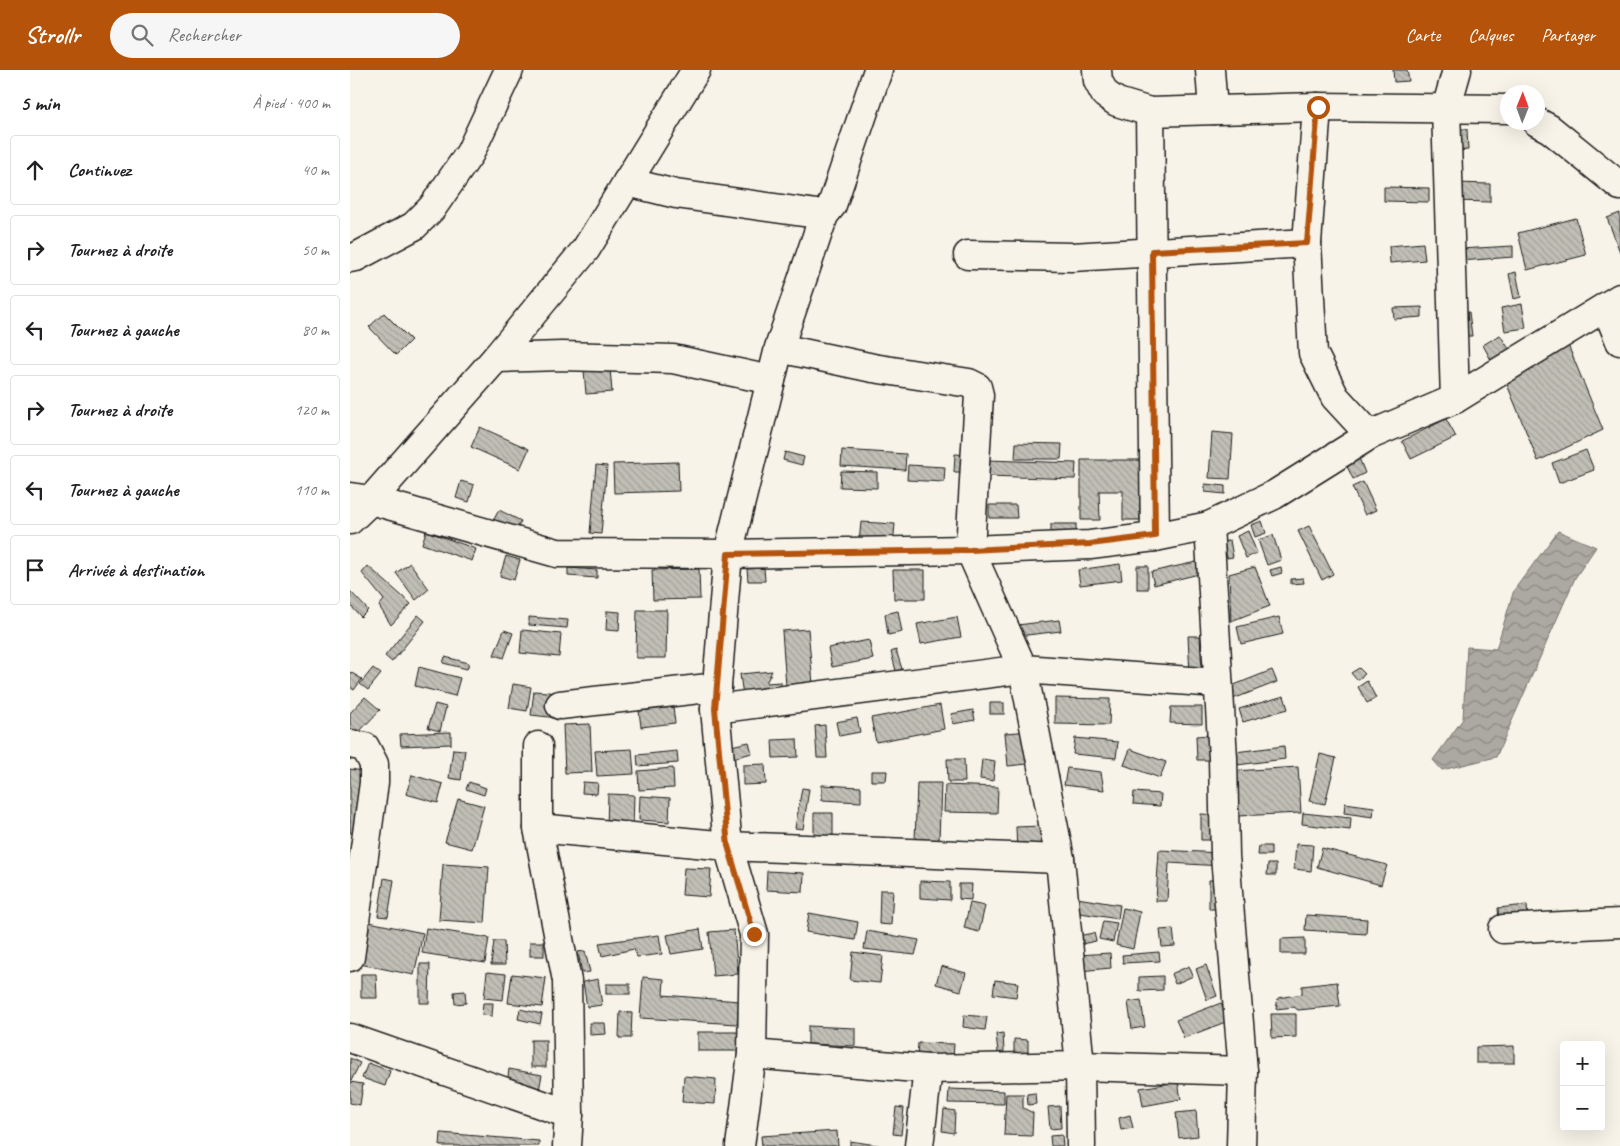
<!DOCTYPE html>
<html lang="fr">
<head>
<meta charset="utf-8">
<style>
	:root { --surface:#fff; --page:#f6f6f6; --text:#202124; --muted:#757577; --line:#e0e0e0; --accent:#b45309 }
	body { margin:0; font-family:Caveat,sans-serif; background:var(--page); color:var(--text) }
	.controls { position:absolute; right:15px; bottom:15px; display:grid; overflow:hidden; border-radius:5px; box-shadow:0 5px 20px #0002 }
	.controls button { width:45px; height:45px; display:grid; place-items:center; padding:0; border:0; border-bottom:1px solid var(--line); background:var(--surface); color:var(--text); font:25px sans-serif }
	.compass { position:absolute; left:1150px; top:15px; width:45px; height:45px; border-radius:50%; background:var(--surface); box-shadow:0 5px 20px #0002; rotate:1deg }
	.stop { position:absolute; width:15px; height:15px; margin:-11px; border:4px solid #b45309; border-radius:50%; background:#fff }
	.stop.end { background:#b45309; border-color:#fff; box-shadow:0 1px 5px #0008 }
	.list { margin:0; padding:0; list-style:none }
	h2 { display:flex; justify-content:space-between; align-items:center; height:65px; margin:0; padding:0 20px; font-size:21px }
	h2 small { font-size:16px; font-weight:400; color:var(--muted) }
	.list li { display:grid; grid-template-columns:32px 1fr auto; gap:15px; align-items:center; box-sizing:border-box; height:70px; margin:0 10px 10px; padding:0 10px; border:1px solid var(--line); border-radius:5px }
	.list b { display:block; font-size:19px; white-space:nowrap }
	.list em { font-size:16px; font-style:normal; color:var(--muted) }
	.icon { flex:none; width:28px; height:28px; fill:none; stroke:currentColor; stroke-width:2; stroke-linecap:round; stroke-linejoin:round }
	.map { position:relative; flex:none; width:1270px; height:1076px; overflow:hidden }
	header { display:flex; align-items:center; gap:30px; box-sizing:border-box; height:70px; padding:0 25px; background:var(--accent); color:#fff }
	header strong { font-size:24px }
	nav { display:flex; gap:28px; margin-inline-start:auto; font-size:18px }
	.search { width:350px; height:45px; background:var(--page); display:flex; align-items:center; gap:12px; box-sizing:border-box; padding:0 18px; border-radius:28px; color:var(--muted); font-size:19px }
	main { display:flex }
	aside { flex:1; background:var(--surface) }
	.map>svg:first-child { display:block }
	.water { fill:url(#water-waves); stroke:#72716c }
	.building { fill:url(#building-back-hatch); stroke:#1c1c1c }
	.lines { fill:none; stroke-linecap:round; stroke-linejoin:round }
	.minor-casing { stroke:#1c1c1c; stroke-width:31 }
	.minor { stroke:#f7f3e8; stroke-width:28 }
	.route { stroke:#b45309; stroke-width:6 }
</style>
</head>
<body>
<header>
<strong>Strollr</strong>
<div class="search"><svg class="icon" aria-label="search" viewBox="0 0 24 24"><circle cx="10" cy="10" r="6"/><path d="M15 15l6 6"/></svg>Rechercher</div>
<nav><a>Carte</a><a>Calques</a><a>Partager</a></nav>
</header>
<main>
<aside>
<h2>5 min<small>À pied · 400 m</small></h2>
<ul class="list">
<li><svg class="icon" aria-label="ahead" viewBox="0 0 24 24"><path d="M12 20V5M6 11l6-6 6 6"/></svg><div><b>Continuez</b></div><em>40 m</em></li>
<li><svg class="icon" aria-label="right" viewBox="0 0 24 24"><path d="M7 20v-9h11M14 6l5 5-5 5"/></svg><div><b>Tournez à droite</b></div><em>50 m</em></li>
<li><svg class="icon" aria-label="left" viewBox="0 0 24 24"><path d="M17 20v-9H6M10 6l-5 5 5 5"/></svg><div><b>Tournez à gauche</b></div><em>80 m</em></li>
<li><svg class="icon" aria-label="right" viewBox="0 0 24 24"><path d="M7 20v-9h11M14 6l5 5-5 5"/></svg><div><b>Tournez à droite</b></div><em>120 m</em></li>
<li><svg class="icon" aria-label="left" viewBox="0 0 24 24"><path d="M17 20v-9H6M10 6l-5 5 5 5"/></svg><div><b>Tournez à gauche</b></div><em>110 m</em></li>
<li><svg class="icon" aria-label="arrive" viewBox="0 0 24 24"><path d="M6 21V4h12l-3 4 3 4H6"/></svg><div><b>Arrivée à destination</b></div></li>
</ul>
</aside>
<div class="map">
<svg width="1270" height="1076" viewBox="0 0 1270 1076">
	<defs>
		<pattern id="water-waves" width="16" height="10" patternUnits="userSpaceOnUse" patternTransform="scale(1.25)"><rect width="16" height="10" fill="#aca9a2"/><path d="M0 5q4-4 8 0t8 0" fill="none" stroke="#8b8983"/></pattern>
		<pattern id="building-back-hatch" width="6" height="6" patternUnits="userSpaceOnUse" patternTransform="scale(1.25)"><rect width="6" height="6" fill="#c0beb5"/><path d="M-1 5l2 2M0 0l6 6M5-1l2 2" fill="none" stroke="#a4a39b"/></pattern>
	</defs>
	<rect width="100%" height="100%" fill="#f7f3e8"/>
	<filter id="ink" filterUnits="userSpaceOnUse"><feTurbulence type="fractalNoise" baseFrequency=".02" numOctaves="2"/><feDisplacementMap in="SourceGraphic" scale="10" xChannelSelector="R" yChannelSelector="G"/><feConvolveMatrix kernelMatrix="1 2 1 2 8 2 1 2 1" color-interpolation-filters="sRGB"/></filter>
	<g filter="url(#ink)">
		<polygon class="water" points="1208,461 1246,477 1225,508 1146,687 1092,700 1083,690 1113,649 1117,577 1146,579 1164,520"/>
		<g class="building">
			<polygon points="1043,0 1057,0 1059,11 1044,12"/>
			<polygon points="1105,59 1117,59 1118,80 1106,81"/>
			<polygon points="1105,113 1140,114 1140,132 1104,131"/>
			<polygon points="1034,117 1079,118 1079,132 1034,131"/>
			<polygon points="1270,143 1270,182 1257,148"/>
			<polygon points="1226,148 1236,185 1177,200 1168,163"/>
			<polygon points="1073,173 1075,190 1040,193 1039,176"/>
			<polygon points="1163,176 1163,187 1110,191 1109,179"/>
			<polygon points="1166,202 1171,227 1164,229 1159,204"/>
			<polygon points="1172,234 1176,258 1155,261 1151,238"/>
			<polygon points="1072,237 1072,247 1044,249 1043,238"/>
			<polygon points="1119,242 1122,266 1116,266 1113,243"/>
			<polygon points="34,243 61,270 46,285 19,257"/>
			<polygon points="1150,265 1159,279 1141,290 1133,275"/>
			<polygon points="1218,275 1253,360 1188,391 1156,312"/>
			<polygon points="260,298 262,322 236,324 234,300"/>
			<polygon points="1096,349 1106,367 1061,389 1052,371"/>
			<polygon points="130,357 179,379 170,399 121,377"/>
			<polygon points="862,362 883,364 880,409 859,408"/>
			<polygon points="666,373 712,374 711,389 665,389"/>
			<polygon points="492,380 556,384 555,400 491,396"/>
			<polygon points="1236,380 1244,400 1209,413 1202,393"/>
			<polygon points="435,382 454,387 452,395 433,390"/>
			<polygon points="605,384 619,385 618,402 604,402"/>
			<polygon points="1009,388 1015,403 1003,409 996,394"/>
			<polygon points="637,390 726,393 725,409 637,406"/>
			<polygon points="731,390 790,390 790,450 773,450 773,421 749,421 750,450 731,450"/>
			<polygon points="328,392 329,421 264,423 263,394"/>
			<polygon points="246,395 257,396 251,464 240,463"/>
			<polygon points="558,395 595,397 594,412 557,410"/>
			<polygon points="491,401 527,402 527,418 490,417"/>
			<polygon points="111,411 124,415 119,432 106,428"/>
			<polygon points="1013,412 1026,440 1015,445 1002,417"/>
			<polygon points="855,414 875,416 875,424 855,422"/>
			<polygon points="639,435 666,435 667,448 639,448"/>
			<polygon points="149,440 171,451 165,463 143,451"/>
			<polygon points="912,451 916,463 905,467 901,455"/>
			<polygon points="511,452 545,454 543,475 509,473"/>
			<rect x="701" y="454" width="25" height="11"/>
			<polygon points="959,456 983,504 972,510 948,461"/>
			<polygon points="76,461 126,479 122,491 72,474"/>
			<polygon points="898,461 907,483 896,488 887,466"/>
			<polygon points="923,465 931,490 917,495 908,470"/>
			<polygon points="880,470 883,487 877,488 874,472"/>
			<polygon points="156,486 170,490 164,510 150,506"/>
			<polygon points="846,492 849,504 804,515 801,502"/>
			<polygon points="60,493 79,519 66,530 46,503"/>
			<polygon points="770,494 772,510 730,515 728,500"/>
			<polygon points="18,496 61,534 41,555 29,536 34,530 12,503"/>
			<rect x="787" y="496" width="11" height="23"/>
			<polygon points="905,497 920,536 881,551 879,504"/>
			<polygon points="931,497 932,503 922,506 920,500"/>
			<polygon points="218,498 247,500 247,508 218,506"/>
			<polygon points="414,498 415,511 398,511 397,499"/>
			<polygon points="349,499 350,529 303,530 302,500"/>
			<polygon points="543,500 575,500 575,529 544,529"/>
			<polygon points="953,508 954,513 941,514 941,509"/>
			<polygon points="0,521 18,540 11,547 0,535"/>
			<polygon points="287,540 317,540 316,588 286,588"/>
			<polygon points="257,541 270,542 269,561 256,560"/>
			<polygon points="548,541 552,562 538,565 535,544"/>
			<polygon points="68,545 75,551 42,592 35,586"/>
			<polygon points="179,547 218,550 217,558 179,555"/>
			<polygon points="607,547 611,567 571,574 567,554"/>
			<polygon points="929,547 933,564 891,574 887,557"/>
			<polygon points="709,550 711,561 660,567 659,556"/>
			<polygon points="458,559 463,614 436,616 432,561"/>
			<polygon points="154,560 163,563 154,588 144,585"/>
			<polygon points="172,560 211,564 209,587 170,583"/>
			<polygon points="838,566 850,566 852,604 840,605"/>
			<polygon points="519,570 523,589 482,597 478,578"/>
			<polygon points="546,580 552,599 546,601 541,582"/>
			<polygon points="95,587 119,593 117,599 93,593"/>
			<polygon points="69,597 110,608 105,626 65,616"/>
			<polygon points="23,598 31,604 18,620 10,614"/>
			<polygon points="1009,598 1015,604 1007,610 1001,603"/>
			<polygon points="922,600 927,612 883,629 879,617"/>
			<polygon points="422,601 416,613 431,612 431,622 393,626 390,604"/>
			<polygon points="0,602 12,609 4,620 0,617"/>
			<polygon points="1017,611 1026,628 1017,633 1008,617"/>
			<polygon points="163,614 181,617 177,641 159,638"/>
			<polygon points="184,621 210,623 208,648 181,645"/>
			<polygon points="934,626 938,639 893,652 889,639"/>
			<polygon points="15,627 30,640 6,665 0,659 0,643"/>
			<polygon points="705,628 760,629 759,655 705,654"/>
			<rect x="640" y="633" width="14" height="11"/>
			<polygon points="85,634 96,637 90,661 78,658"/>
			<polygon points="590,635 594,659 526,672 521,648"/>
			<polygon points="323,637 325,653 291,657 289,641"/>
			<polygon points="821,637 852,637 852,654 820,653"/>
			<polygon points="623,640 625,650 603,654 601,644"/>
			<polygon points="507,648 510,662 489,666 486,652"/>
			<polygon points="240,654 242,702 215,703 213,655"/>
			<polygon points="475,655 477,688 467,688 465,656"/>
			<polygon points="682,661 686,693 658,696 655,663"/>
			<polygon points="101,662 101,674 51,676 50,664"/>
			<polygon points="860,665 861,690 847,690 846,666"/>
			<polygon points="725,668 768,672 766,688 723,684"/>
			<polygon points="447,669 448,687 423,688 422,670"/>
			<polygon points="399,672 402,683 383,688 381,676"/>
			<polygon points="934,676 935,689 887,695 885,682"/>
			<polygon points="103,679 115,680 111,710 99,708"/>
			<polygon points="282,679 284,704 247,706 245,681"/>
			<polygon points="780,679 816,692 810,708 774,695"/>
			<polygon points="327,681 328,693 288,696 287,685"/>
			<polygon points="970,684 986,688 975,734 959,731"/>
			<polygon points="597,689 614,689 615,712 598,712"/>
			<polygon points="632,689 645,691 643,711 630,709"/>
			<polygon points="415,694 416,714 393,715 393,695"/>
			<polygon points="948,697 951,743 887,746 885,701"/>
			<polygon points="323,698 324,718 289,720 288,701"/>
			<polygon points="717,698 751,702 754,720 714,715"/>
			<polygon points="0,699 13,701 5,763 0,763"/>
			<polygon points="521,701 537,701 536,711 521,711"/>
			<polygon points="62,705 93,714 88,733 56,724"/>
			<polygon points="119,712 136,718 134,725 116,719"/>
			<polygon points="233,712 248,713 247,724 232,723"/>
			<polygon points="567,713 591,713 589,771 565,771"/>
			<polygon points="472,715 511,717 511,732 472,730"/>
			<polygon points="595,715 648,717 647,743 594,742"/>
			<polygon points="452,718 459,719 453,759 445,758"/>
			<polygon points="784,722 811,724 810,736 783,734"/>
			<polygon points="258,724 284,725 283,759 257,758"/>
			<polygon points="290,726 320,728 319,752 289,750"/>
			<polygon points="108,729 134,736 122,779 95,772"/>
			<polygon points="995,733 1024,737 1023,747 994,743"/>
			<polygon points="464,743 483,743 483,771 464,770"/>
			<polygon points="953,743 1001,748 1000,760 952,754"/>
			<polygon points="851,744 869,745 868,770 851,770"/>
			<polygon points="692,756 693,783 667,784 666,757"/>
			<polygon points="946,774 963,775 961,801 944,799"/>
			<polygon points="909,776 921,776 921,785 908,785"/>
			<polygon points="972,778 1037,795 1031,815 967,797"/>
			<polygon points="809,780 872,783 872,796 819,793 817,831 806,831"/>
			<polygon points="93,794 139,797 135,853 89,850"/>
			<polygon points="918,794 926,794 926,805 917,805"/>
			<polygon points="334,798 361,799 359,827 332,825"/>
			<polygon points="417,801 454,803 453,822 416,820"/>
			<polygon points="34,808 44,810 38,847 28,846"/>
			<polygon points="859,810 874,810 875,839 859,839"/>
			<polygon points="570,811 600,812 600,830 570,828"/>
			<polygon points="609,814 622,814 621,830 609,829"/>
			<polygon points="530,820 543,820 541,855 529,854"/>
			<polygon points="715,826 770,835 768,849 724,842"/>
			<polygon points="620,833 635,836 629,862 614,858"/>
			<polygon points="1177,835 1178,850 1149,853 1148,838"/>
			<polygon points="773,838 790,842 783,879 766,875"/>
			<polygon points="459,843 508,852 505,870 456,862"/>
			<polygon points="956,845 1017,849 1016,864 955,860"/>
			<polygon points="753,851 767,853 763,872 749,869"/>
			<polygon points="19,852 73,863 64,905 10,894"/>
			<polygon points="76,858 139,868 135,893 72,883"/>
			<polygon points="350,859 353,879 321,884 317,865"/>
			<polygon points="823,859 825,876 812,877 810,860"/>
			<polygon points="384,860 388,904 363,906 359,862"/>
			<polygon points="517,861 569,870 565,885 514,879"/>
			<polygon points="744,863 746,871 722,876 721,867"/>
			<polygon points="309,865 312,884 287,887 284,879 252,886 249,873"/>
			<polygon points="955,868 955,884 931,884 931,869"/>
			<polygon points="144,871 154,871 155,895 141,895"/>
			<rect x="180" y="872" width="14" height="14"/>
			<polygon points="235,881 240,902 232,903 228,882"/>
			<polygon points="503,882 533,886 530,913 500,910"/>
			<polygon points="809,882 810,891 773,893 772,885"/>
			<polygon points="760,883 761,898 729,901 728,885"/>
			<polygon points="70,894 80,894 79,933 70,933"/>
			<polygon points="856,895 867,926 857,930 846,899"/>
			<polygon points="591,896 616,903 611,921 586,914"/>
			<polygon points="839,896 843,906 825,914 821,904"/>
			<polygon points="137,902 156,904 153,930 134,928"/>
			<polygon points="11,904 26,904 27,928 11,928"/>
			<polygon points="162,904 196,908 192,937 158,933"/>
			<polygon points="813,906 813,920 789,921 789,907"/>
			<polygon points="293,907 314,909 313,925 389,931 387,954 290,948"/>
			<polygon points="248,909 252,935 237,937 233,912"/>
			<polygon points="645,910 668,913 666,927 643,924"/>
			<polygon points="987,912 990,936 948,940 944,937 926,939 928,928 952,924 952,916"/>
			<rect x="256" y="914" width="24" height="10"/>
			<polygon points="115,921 116,933 105,934 104,922"/>
			<polygon points="791,930 795,957 782,959 778,932"/>
			<polygon points="133,933 143,933 142,946 132,945"/>
			<polygon points="871,933 878,951 834,968 826,950"/>
			<polygon points="170,939 192,944 190,954 168,949"/>
			<polygon points="270,942 282,943 281,968 269,968"/>
			<polygon points="921,944 946,944 946,967 922,968"/>
			<polygon points="614,945 637,947 635,960 613,957"/>
			<polygon points="240,953 255,953 256,964 240,965"/>
			<polygon points="458,956 505,958 505,976 458,974"/>
			<rect x="348" y="962" width="40" height="19"/>
			<polygon points="653,963 654,982 648,983 646,964"/>
			<polygon points="664,969 678,970 678,987 664,986"/>
			<rect x="181" y="970" width="15" height="27"/>
			<polygon points="568,973 604,974 603,989 567,987"/>
			<polygon points="1164,976 1164,993 1126,993 1126,977"/>
			<polygon points="0,988 10,993 1,1011 0,1010"/>
			<polygon points="18,993 40,1001 35,1016 12,1008"/>
			<polygon points="159,999 192,1005 189,1020 157,1014"/>
			<polygon points="334,1006 366,1009 365,1034 332,1032"/>
			<polygon points="0,1012 13,1014 10,1035 0,1033"/>
			<polygon points="828,1012 831,1029 793,1036 790,1018"/>
			<polygon points="599,1019 654,1021 654,1034 598,1033"/>
			<polygon points="685,1023 686,1034 678,1035 677,1024"/>
			<polygon points="656,1024 673,1024 673,1038 683,1043 682,1066 654,1065"/>
			<polygon points="710,1036 711,1058 700,1059 698,1037"/>
			<polygon points="546,1037 554,1038 551,1065 543,1064"/>
			<polygon points="594,1039 605,1041 604,1063 592,1061"/>
			<polygon points="846,1041 848,1066 829,1068 826,1043"/>
			<polygon points="780,1045 783,1058 771,1060 769,1048"/>
			<polygon points="487,1061 488,1076 412,1076 411,1066"/>
			<polygon points="91,1063 189,1071 189,1076 90,1076"/>
			<polygon points="712,1065 713,1076 701,1076 700,1066"/>
			<polygon points="500,1071 533,1076 500,1076"/>
		</g>
		<g class="lines">
			<g class="minor-casing">
				<g id="minor">
					<polyline points="747,0 748,11 755,24 767,32 800,42 967,37 1158,39"/>
					<polyline points="860,0 863,40"/>
					<polyline points="967,37 957,173 963,283 985,327 1020,365"/>
					<polyline points="800,42 805,467"/>
					<polyline points="1187,52 1200,59 1270,116"/>
					<polyline points="277,112 326,124 474,145"/>
					<polyline points="618,185 722,187 957,173"/>
					<polyline points="0,188 6,187 64,156 82,138 120,83 159,0"/>
					<polyline points="1256,237 1270,271"/>
					<polyline points="429,278 523,298 619,313 627,317 629,325 620,480 673,599 710,789 730,996 731,1076"/>
					<polyline points="146,288 212,286 323,289 421,310"/>
					<polyline points="1105,329 1096,39 1107,0"/>
					<polyline points="0,427 21,430 207,483 378,484 620,480 740,475 805,467 859,456 924,425 1020,365 1105,329 1270,228"/>
					<polyline points="0,450 21,430 146,288 236,179 346,0"/>
					<polyline points="859,456 873,688 875,786 893,1001 891,1076"/>
					<polyline points="210,635 367,617"/>
					<polyline points="365,639 673,599 868,613"/>
					<polyline points="0,674 15,677 24,694 24,713 0,887"/>
					<polyline points="188,676 188,758 217,911 219,1044 217,1076"/>
					<polyline points="188,758 378,776 710,789"/>
					<polyline points="1153,859 1270,853"/>
					<polyline points="0,968 219,1044"/>
					<polyline points="402,984 578,999 730,996 893,1001"/>
					<polyline points="390,1076 402,984 404,864 378,776 365,639 378,484 429,278 474,145 482,135 528,0"/>
					<polyline points="569,1076 578,999"/>
				</g>
			</g>
			<use href="#minor" class="minor"/>
		</g>
	</g>
	<g class="lines" filter="url(#ink)">
		<polyline class="route" points="404,864 378,776 365,639 378,484 620,480 740,474 805,466 802,181 957,173 968,37"/>
	</g>
</svg>
<div class="controls">
<button>+</button>
<button>−</button>
</div>
<svg class="compass" viewBox="-18 -18 36 36"><path d="M0-13l5 13h-10z" fill="#e53935"/><path d="M0 13l5-13h-10z" fill="#757577"/></svg>
<div class="stop" style="left:968px;top:37px"></div>
<div class="stop end" style="left:404px;top:864px"></div>
</div>
</main>
</body>
</html>
